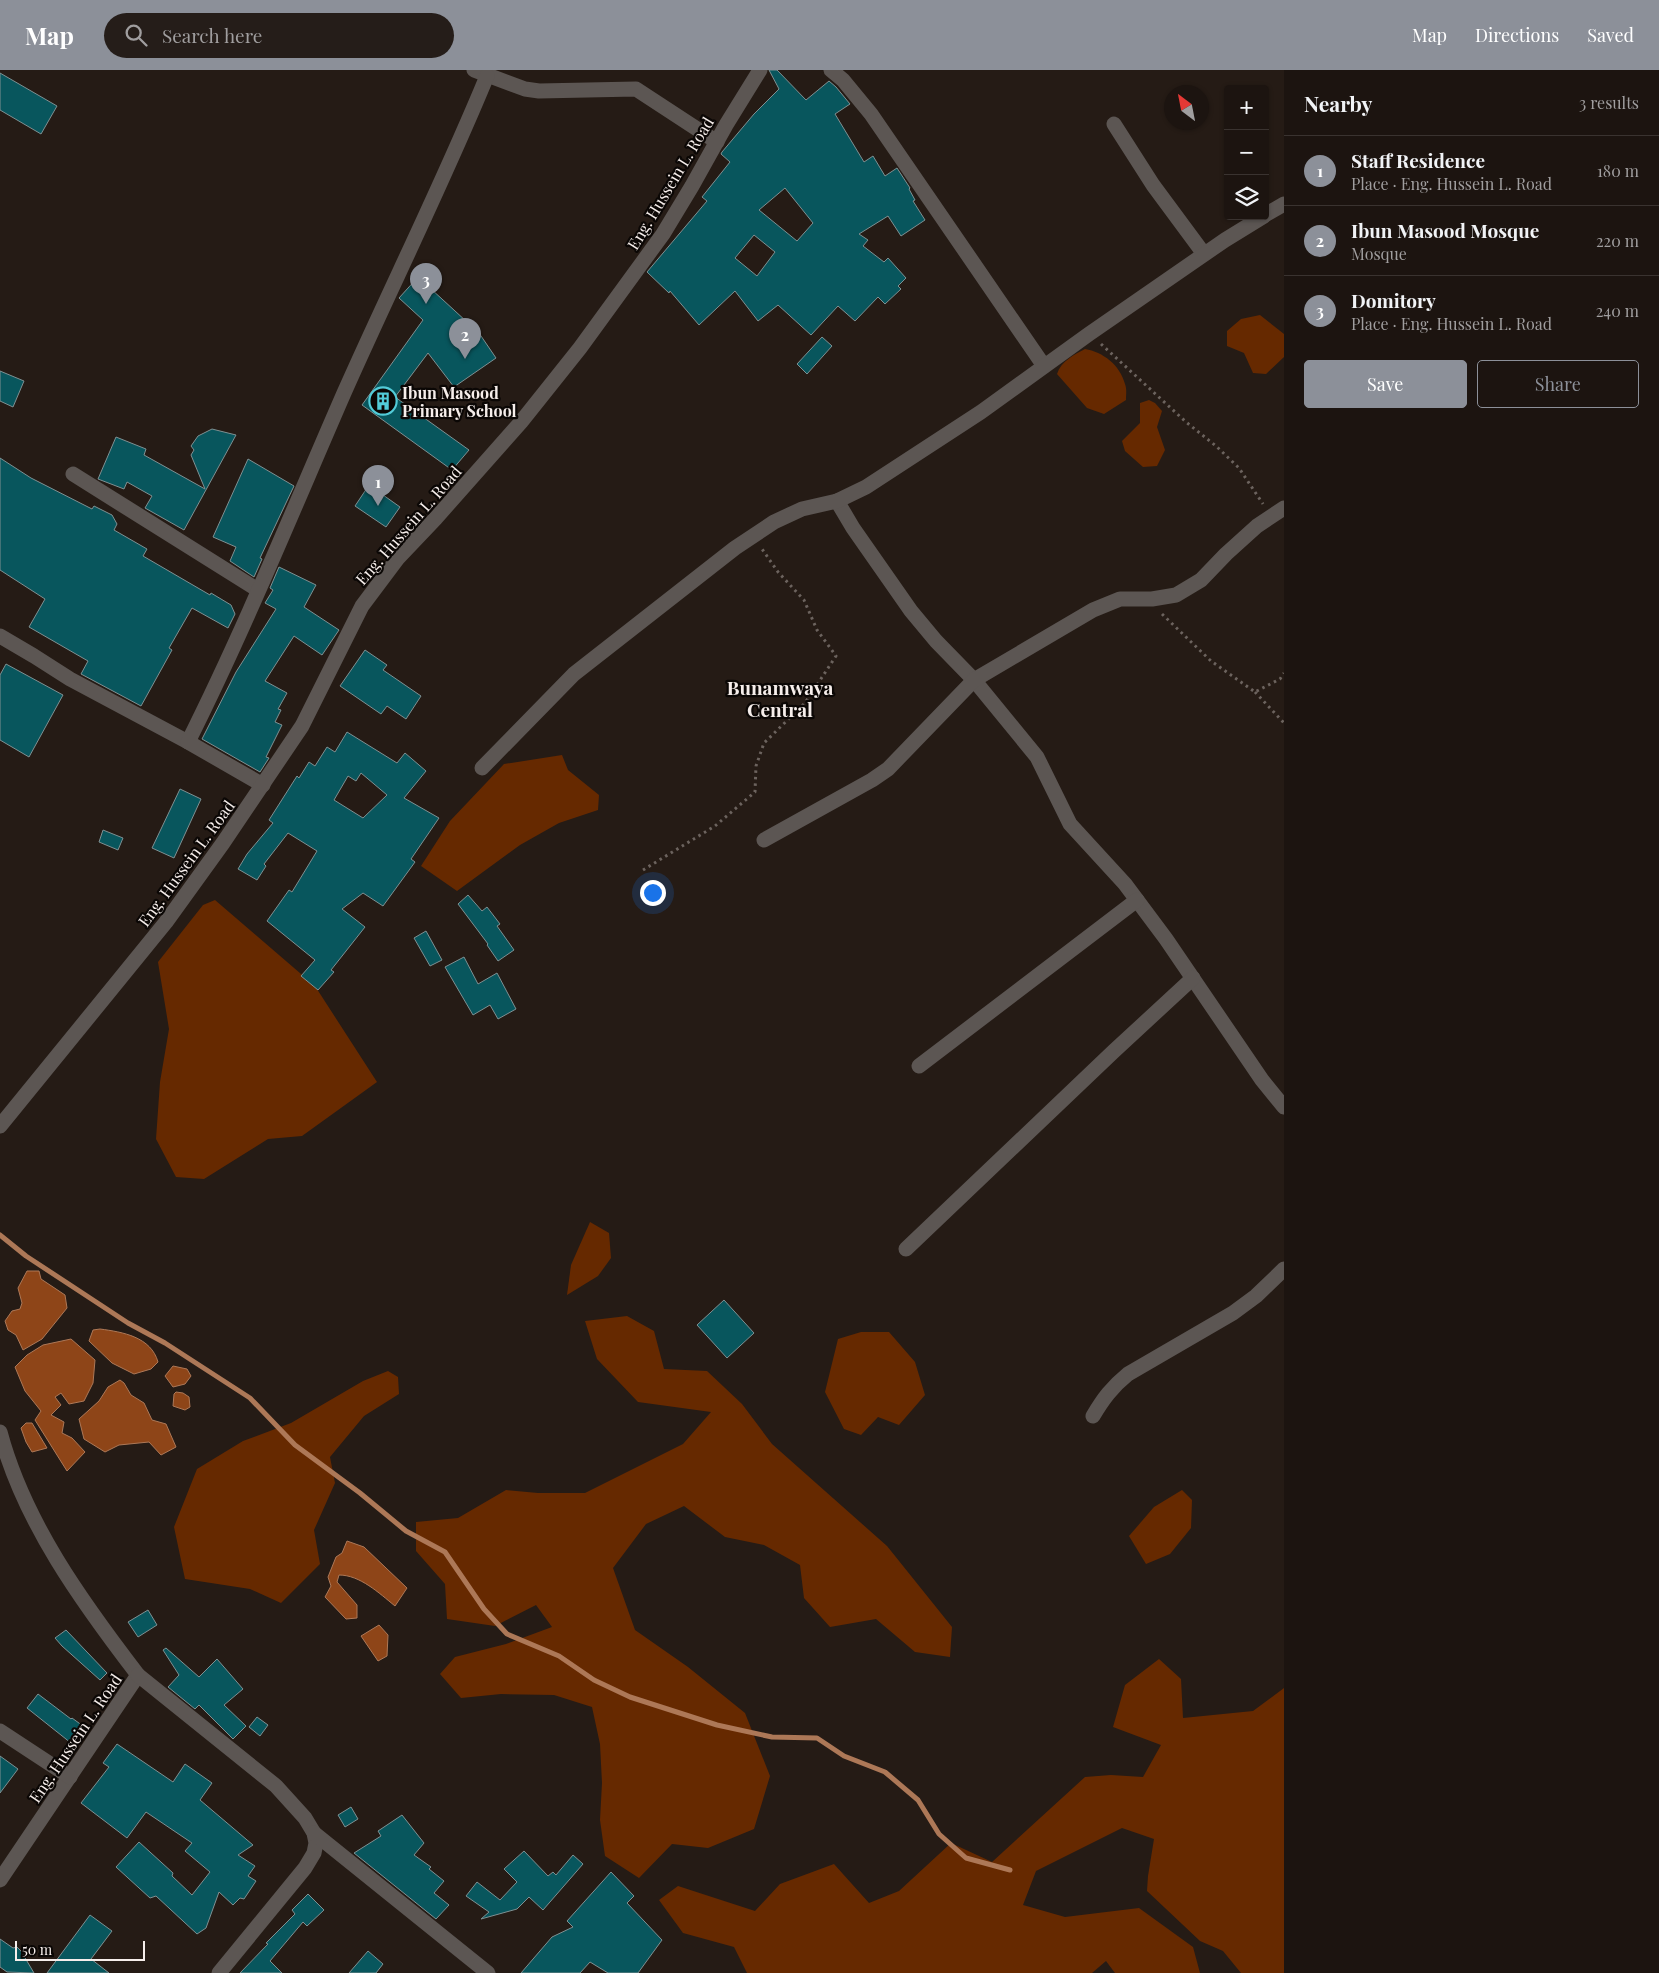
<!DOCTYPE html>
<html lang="en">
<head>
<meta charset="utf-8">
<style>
	:root { --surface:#1c1410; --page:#251d19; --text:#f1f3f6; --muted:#a09e9f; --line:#3a3330; --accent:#8c9099 }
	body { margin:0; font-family:"Playfair Display",serif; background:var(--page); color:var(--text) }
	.controls { position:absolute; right:15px; top:15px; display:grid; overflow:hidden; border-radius:5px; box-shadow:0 1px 4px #0004 }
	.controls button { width:45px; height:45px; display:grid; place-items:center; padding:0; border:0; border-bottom:1px solid var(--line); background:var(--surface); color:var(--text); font:25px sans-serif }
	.compass { position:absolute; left:1164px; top:15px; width:45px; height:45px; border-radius:50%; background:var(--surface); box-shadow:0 1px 4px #0004; rotate:328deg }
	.scale { position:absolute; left:15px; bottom:12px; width:130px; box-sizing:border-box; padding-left:5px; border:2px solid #f6eeeb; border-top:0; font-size:14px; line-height:18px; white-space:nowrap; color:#f6eeeb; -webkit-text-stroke:4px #0b0705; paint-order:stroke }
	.you { position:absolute; left:652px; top:822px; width:18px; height:18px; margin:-12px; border:4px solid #fff; border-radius:50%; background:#1a73e8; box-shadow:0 0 0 8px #1a73e833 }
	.badge { display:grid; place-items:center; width:32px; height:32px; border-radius:50%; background:var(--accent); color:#fff; font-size:16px; font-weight:700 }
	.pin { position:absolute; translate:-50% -41px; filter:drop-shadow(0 1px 2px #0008) }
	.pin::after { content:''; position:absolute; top:26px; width:18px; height:15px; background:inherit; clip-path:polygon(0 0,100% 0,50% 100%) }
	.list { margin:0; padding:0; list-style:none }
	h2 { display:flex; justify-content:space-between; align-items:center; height:65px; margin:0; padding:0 20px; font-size:21px }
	h2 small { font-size:16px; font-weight:400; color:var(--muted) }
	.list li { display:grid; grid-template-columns:32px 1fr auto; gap:15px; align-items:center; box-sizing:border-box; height:70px; padding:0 20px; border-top:1px solid var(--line) }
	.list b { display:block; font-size:19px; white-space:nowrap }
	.list p { margin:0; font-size:16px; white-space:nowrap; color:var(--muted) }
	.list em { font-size:16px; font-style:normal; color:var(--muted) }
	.actions { display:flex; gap:10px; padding:15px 20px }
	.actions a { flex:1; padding:11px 0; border:1px solid var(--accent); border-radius:5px; text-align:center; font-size:18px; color:var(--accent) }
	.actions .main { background:var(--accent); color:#fff }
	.icon { flex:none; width:28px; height:28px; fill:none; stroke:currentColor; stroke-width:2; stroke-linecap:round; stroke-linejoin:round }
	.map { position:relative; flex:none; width:1284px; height:1903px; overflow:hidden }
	header { display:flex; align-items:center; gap:30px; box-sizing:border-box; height:70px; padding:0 25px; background:var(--accent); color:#fff }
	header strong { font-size:24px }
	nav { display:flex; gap:28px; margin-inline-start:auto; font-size:18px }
	.search { width:350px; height:45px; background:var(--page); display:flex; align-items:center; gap:12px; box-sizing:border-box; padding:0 18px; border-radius:28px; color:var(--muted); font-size:19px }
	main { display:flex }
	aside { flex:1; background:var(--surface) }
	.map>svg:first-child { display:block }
	.green { fill:#662900 }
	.water { fill:#8e4518; stroke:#ad7857 }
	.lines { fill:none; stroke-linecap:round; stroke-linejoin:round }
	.stream { stroke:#ad7857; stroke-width:5 }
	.building { fill:#08565d; stroke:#7f9092; fill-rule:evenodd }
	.path { stroke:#6c635e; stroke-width:3; stroke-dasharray:2.5 4; stroke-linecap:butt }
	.minor { stroke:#5c5653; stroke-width:15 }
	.labels { text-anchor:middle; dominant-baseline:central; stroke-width:4.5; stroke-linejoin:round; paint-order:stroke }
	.street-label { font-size:16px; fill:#f6eeeb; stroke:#0b0705 }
	.poi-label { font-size:16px; font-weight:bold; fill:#f6eeeb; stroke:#0b0705; text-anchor:start }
	.quarter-label { font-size:19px; font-weight:bold; fill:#f6eeeb; stroke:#0b0705 }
</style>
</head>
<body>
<header>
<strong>Map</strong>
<div class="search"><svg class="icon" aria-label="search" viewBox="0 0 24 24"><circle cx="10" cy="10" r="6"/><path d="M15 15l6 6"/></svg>Search here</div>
<nav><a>Map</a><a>Directions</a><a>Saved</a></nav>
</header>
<main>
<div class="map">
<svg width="1284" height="1903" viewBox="0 0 1284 1903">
	<rect width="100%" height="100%" fill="#251b15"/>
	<g class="green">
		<polygon points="1260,245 1284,264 1284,287 1266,304 1253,303 1244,283 1227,276 1227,261 1241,249"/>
		<path d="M 1085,279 C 1103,282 1120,295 1125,314 C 1127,319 1126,325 1126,330 L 1104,344 L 1087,338 L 1057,304 C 1061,291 1074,285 1085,279 Z"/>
		<polygon points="1149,330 1155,333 1162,341 1157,357 1165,380 1157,396 1143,397 1125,381 1122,371 1140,353 1140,333"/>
		<polygon points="562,685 568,700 599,725 598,740 559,753 520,775 457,821 421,796 450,751 504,694"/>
		<polygon points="215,830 315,916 377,1012 302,1066 268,1069 204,1109 176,1107 156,1069 160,1012 169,959 158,892 203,835"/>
		<polygon points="590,1152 609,1163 611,1188 598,1206 567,1225 571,1195"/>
		<polygon points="627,1246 654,1261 664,1299 707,1301 742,1334 772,1374 887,1476 952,1557 950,1587 915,1582 876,1549 830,1557 804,1528 800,1495 764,1475 725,1467 684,1436 646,1454 613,1498 635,1560 688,1597 745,1643 770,1706 754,1759 708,1778 672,1774 639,1808 605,1786 600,1750 602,1713 600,1674 592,1637 554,1625 501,1624 461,1628 440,1604 455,1587 506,1574 552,1557 536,1535 495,1556 447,1549 445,1514 416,1481 416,1452 458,1448 506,1420 538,1423 585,1423 683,1374 711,1342 638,1332 597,1289 585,1251"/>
		<polygon points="861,1262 889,1262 915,1292 925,1325 899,1355 878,1347 861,1365 844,1359 825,1322 838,1269"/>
		<polygon points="388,1301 398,1307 399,1324 364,1346 330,1387 335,1413 314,1460 320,1494 281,1533 250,1519 185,1509 174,1457 197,1399 243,1371 291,1353 363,1311"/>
		<polygon points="1182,1420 1192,1430 1191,1458 1170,1484 1146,1494 1129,1466 1154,1437"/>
		<polygon points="1159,1589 1181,1609 1183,1648 1253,1641 1284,1618 1284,1903 1241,1903 1223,1881 1200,1871 1147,1821 1148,1806 1154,1769 1122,1758 1036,1801 1023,1835 1065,1847 1139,1838 1193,1877 1200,1903 1115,1903 1106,1891 1092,1903 747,1903 734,1877 683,1863 659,1830 678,1816 755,1841 780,1814 834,1794 869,1833 899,1821 951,1773 992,1792 1085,1707 1111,1705 1143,1707 1161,1675 1113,1657 1125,1615"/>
	</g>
	<g class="water">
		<polygon points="27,1201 39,1201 41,1209 65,1225 67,1238 42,1269 23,1280 16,1265 8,1260 5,1251 12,1241 20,1239 22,1233 18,1218"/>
		<path d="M 100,1259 C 123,1262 151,1267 158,1292 L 151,1299 L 134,1304 L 112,1293 L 89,1271 L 93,1260 Z"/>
		<polygon points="71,1269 95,1290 93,1313 84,1331 69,1334 61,1323 55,1327 61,1335 51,1345 64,1352 62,1363 72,1368 85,1382 67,1401 35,1350 41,1341 25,1321 15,1297 27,1285 43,1275"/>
		<polygon points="173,1296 187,1299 191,1306 185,1314 173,1317 165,1306"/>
		<polygon points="120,1310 124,1313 131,1325 144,1333 152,1350 166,1354 176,1377 161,1385 149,1372 119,1375 105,1382 84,1369 79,1349 99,1331 108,1317"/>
		<polygon points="176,1322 183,1323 189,1327 190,1337 185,1340 173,1336 174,1324"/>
		<polygon points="26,1353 32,1353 47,1378 32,1382 26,1372 21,1358"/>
		<path d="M 347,1471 L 364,1477 L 407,1518 L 395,1536 C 379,1523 360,1505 339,1505 L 337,1512 L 357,1535 L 357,1548 L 346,1549 L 325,1527 L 331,1516 L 328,1507 L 336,1487 L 342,1483 Z"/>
		<polygon points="379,1555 388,1565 387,1586 378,1591 361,1566"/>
	</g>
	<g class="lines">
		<polyline class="stream" points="0,1165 26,1186 128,1253 165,1273 250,1328 295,1375 360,1423 406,1461 445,1482 484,1539 507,1564 559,1586 594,1610 630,1627 717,1655 772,1667 817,1668 844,1686 885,1702 918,1730 939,1764 966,1788 1010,1800"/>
	</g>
	<g class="building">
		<path d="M 769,0 L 777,0 L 806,30 L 829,11 L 836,17 L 850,34 L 835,44 L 864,92 L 873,86 L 885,106 L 897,98 L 910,118 L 909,119 L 915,130 L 913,131 L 925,150 L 901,166 L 888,146 L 859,164 L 868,170 L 863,176 L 884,192 L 888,188 L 906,208 L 898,216 L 901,219 L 885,234 L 878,227 L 855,251 L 838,236 L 811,265 L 778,235 L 758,251 L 735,221 L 699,255 L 670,221 L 669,223 L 647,202 L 707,131 L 702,127 L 730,92 L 721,84 L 722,82 L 754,44 L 779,19 ZM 785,118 L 813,153 L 797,171 L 759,140 ZM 754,165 L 775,182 L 757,206 L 735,188 Z"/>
		<polygon points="0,3 57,36 41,64 0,40"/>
		<polygon points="418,207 479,263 496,288 454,317 428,283 395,327 469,380 452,400 362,335 423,250 399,228"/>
		<polygon points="822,267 832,276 807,304 797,294"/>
		<polygon points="0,301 24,311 13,337 0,331"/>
		<polygon points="212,359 236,365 184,460 145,438 152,426 127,412 124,419 98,409 116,367 146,379 144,385 205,419 191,385 194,380 191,376 198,366"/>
		<polygon points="0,388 31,408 92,439 94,436 112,445 117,454 114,460 147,479 143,486 210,525 211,523 231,535 235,544 228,558 192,538 169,578 172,580 141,636 81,604 88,591 29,557 45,529 0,500"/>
		<polygon points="248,389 294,416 260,488 262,489 254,507 230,491 236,477 213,467"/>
		<polygon points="369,415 400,437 386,457 355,436"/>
		<polygon points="279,497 316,515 304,537 339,560 322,585 294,566 265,611 287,623 278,639 281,640 275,652 282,655 266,687 269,688 260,702 202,669 236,602 276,539 265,533 273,520 270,518"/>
		<polygon points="365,580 387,595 383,600 421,626 406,649 387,636 381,644 340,616"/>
		<polygon points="6,594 63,625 29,687 0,670 0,605"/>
		<path d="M 347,662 L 397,693 L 405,683 L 426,701 L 404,728 L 439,748 L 411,789 L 415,792 L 383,836 L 363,823 L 342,839 L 365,857 L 331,900 L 334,902 L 318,920 L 301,906 L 315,890 L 267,851 L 289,820 L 292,822 L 317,781 L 288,763 L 264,794 L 266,796 L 257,810 L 238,799 L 247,784 L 273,753 L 269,750 L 297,706 L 299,708 L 309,692 L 315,696 L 327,677 L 335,682 ZM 361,703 L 387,725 L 363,748 L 334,730 L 348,706 L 356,711 Z"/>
		<polygon points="180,719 201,729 174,788 152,778"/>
		<polygon points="103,760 123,768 118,780 99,772"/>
		<polygon points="468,825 482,841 487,837 500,854 497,856 514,880 498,891 487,875 488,874 458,834"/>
		<polygon points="426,861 442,890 430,896 414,868"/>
		<polygon points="464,887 478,914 497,903 516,939 498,949 490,935 473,945 445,897"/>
		<polygon points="724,1230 754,1263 727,1288 697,1255"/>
		<polygon points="148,1540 157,1555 138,1567 128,1552"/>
		<polygon points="66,1560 107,1603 100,1610 62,1576 55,1568"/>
		<polygon points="166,1578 199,1607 217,1589 243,1619 224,1635 246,1656 233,1669 199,1635 195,1639 168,1617 179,1605 163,1580"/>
		<polygon points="38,1624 71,1649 72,1648 83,1656 71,1673 27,1638"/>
		<polygon points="257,1647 268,1655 260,1666 249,1657"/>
		<polygon points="117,1674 173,1712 185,1694 212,1713 200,1730 253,1775 238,1785 255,1796 248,1806 256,1811 244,1829 240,1828 233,1835 219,1822 206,1858 197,1864 156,1826 150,1828 116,1797 139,1772 173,1803 172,1806 192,1825 210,1802 185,1781 192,1773 146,1742 127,1768 81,1733 109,1697 103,1693"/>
		<polygon points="0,1686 18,1699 0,1723"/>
		<polygon points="351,1737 358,1749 345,1757 338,1745"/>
		<polygon points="402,1745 424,1773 414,1785 431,1797 429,1799 444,1811 434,1823 449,1835 436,1849 354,1783 381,1766 378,1761"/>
		<polygon points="524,1781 548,1806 553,1802 556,1805 573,1785 583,1794 543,1840 529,1827 517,1839 481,1849 489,1842 466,1826 477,1812 500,1830 517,1812 504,1799"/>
		<polygon points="611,1802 634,1826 627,1833 662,1870 638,1903 608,1903 590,1892 580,1903 521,1903 552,1867 573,1857 567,1851"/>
		<polygon points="308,1824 324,1840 307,1856 303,1852 270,1891 282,1903 240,1903 268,1874 266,1873 295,1844 292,1840"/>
		<polygon points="90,1845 112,1861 91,1889 109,1903 47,1903"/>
		<polygon points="0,1869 13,1878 17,1877 21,1881 34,1903 7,1902 0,1897"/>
		<polygon points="368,1881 383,1894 376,1903 349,1903"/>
	</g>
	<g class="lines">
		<g class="path">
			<polyline points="1101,274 1186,352 1216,376 1239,398 1263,434"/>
			<polyline points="1162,544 1211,591 1255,622 1280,609 1284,603"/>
			<polyline points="1255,622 1284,653"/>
			<polyline points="643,800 715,756 755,722 756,696 764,673 805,633 836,586 817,560 804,530 778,502 762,479"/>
		</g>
		<g class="minor">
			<polyline points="474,0 525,19 539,21 636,19 717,72"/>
			<polyline points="831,0 843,10 871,44 1044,296"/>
			<polyline points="1114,54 1153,115 1204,184"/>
			<polyline points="1265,145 1284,134"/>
			<polyline points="73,404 258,520"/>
			<polyline points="837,431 853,458 911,541 936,571 974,610 1037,687 1070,754 1125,814 1166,869 1262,1010 1284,1037"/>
			<polyline points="0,566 34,586 70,609 188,672"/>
			<polyline points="482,698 574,604 735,478 774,452 802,439 837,431 866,417 981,342 1089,264 1225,170 1264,146"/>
			<path d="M 263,715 L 188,672 C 245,558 293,440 344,323 C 391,217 443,113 487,6"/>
			<polyline points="764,770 872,710 888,699 974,610 1093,540 1120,529 1152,529 1176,525 1201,510 1226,484 1257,456 1284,438"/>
			<polyline points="919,996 1137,830"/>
			<polyline points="0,1056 166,852 223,773 302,656 362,536 398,488 436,448 521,352 580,278 663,164 692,116 726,55 760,0"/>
			<polyline points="906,1179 1114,981 1193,908"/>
			<path d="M 1093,1346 C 1103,1329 1112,1317 1128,1304 L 1233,1243 L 1256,1226 L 1284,1199"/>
			<path d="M 0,1362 C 24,1452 82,1532 138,1605 L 0,1810"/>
			<polyline points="138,1605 276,1716 305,1748 314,1763 316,1773 314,1783 305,1798 219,1903"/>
			<polyline points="0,1661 70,1707"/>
			<polyline points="314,1763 488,1903"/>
		</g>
	</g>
	<defs>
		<g id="building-ring" transform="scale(1.4375)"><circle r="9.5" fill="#0b0705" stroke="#52cbd8" stroke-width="1.5"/><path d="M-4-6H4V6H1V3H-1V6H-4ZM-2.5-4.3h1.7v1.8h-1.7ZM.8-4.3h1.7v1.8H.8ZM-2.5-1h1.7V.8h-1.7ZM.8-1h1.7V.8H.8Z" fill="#52cbd8"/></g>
	</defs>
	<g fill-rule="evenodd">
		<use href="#building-ring" x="383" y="331"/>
	</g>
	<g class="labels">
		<g class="street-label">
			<text transform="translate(670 113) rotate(-59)">Eng. Hussein L. Road</text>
			<text transform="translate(408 455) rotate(-49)">Eng. Hussein L. Road</text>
			<text transform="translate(186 793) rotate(-54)">Eng. Hussein L. Road</text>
			<text transform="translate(75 1668) rotate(-56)">Eng. Hussein L. Road</text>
		</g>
		<g class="poi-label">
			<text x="402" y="322">Ibun Masood<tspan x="402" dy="18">Primary School</tspan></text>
		</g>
		<g class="quarter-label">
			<text x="780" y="617">Bunamwaya<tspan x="780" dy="22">Central</tspan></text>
		</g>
	</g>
</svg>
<div class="controls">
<button>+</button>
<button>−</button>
<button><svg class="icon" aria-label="layers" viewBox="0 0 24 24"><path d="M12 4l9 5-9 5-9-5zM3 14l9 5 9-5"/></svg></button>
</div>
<svg class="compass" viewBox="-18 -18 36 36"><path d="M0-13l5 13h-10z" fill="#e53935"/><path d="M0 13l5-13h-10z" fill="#a09e9f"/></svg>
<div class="scale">50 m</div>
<div class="you"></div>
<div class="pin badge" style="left:378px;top:436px">1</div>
<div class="pin badge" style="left:465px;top:289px">2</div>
<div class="pin badge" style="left:426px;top:234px">3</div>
</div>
<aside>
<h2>Nearby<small>3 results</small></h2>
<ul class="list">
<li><span class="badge">1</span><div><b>Staff Residence</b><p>Place · Eng. Hussein L. Road</p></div><em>180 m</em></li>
<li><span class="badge">2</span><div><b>Ibun Masood Mosque</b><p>Mosque</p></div><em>220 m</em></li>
<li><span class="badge">3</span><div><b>Domitory</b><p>Place · Eng. Hussein L. Road</p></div><em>240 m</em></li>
</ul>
<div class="actions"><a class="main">Save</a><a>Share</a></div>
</aside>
</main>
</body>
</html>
